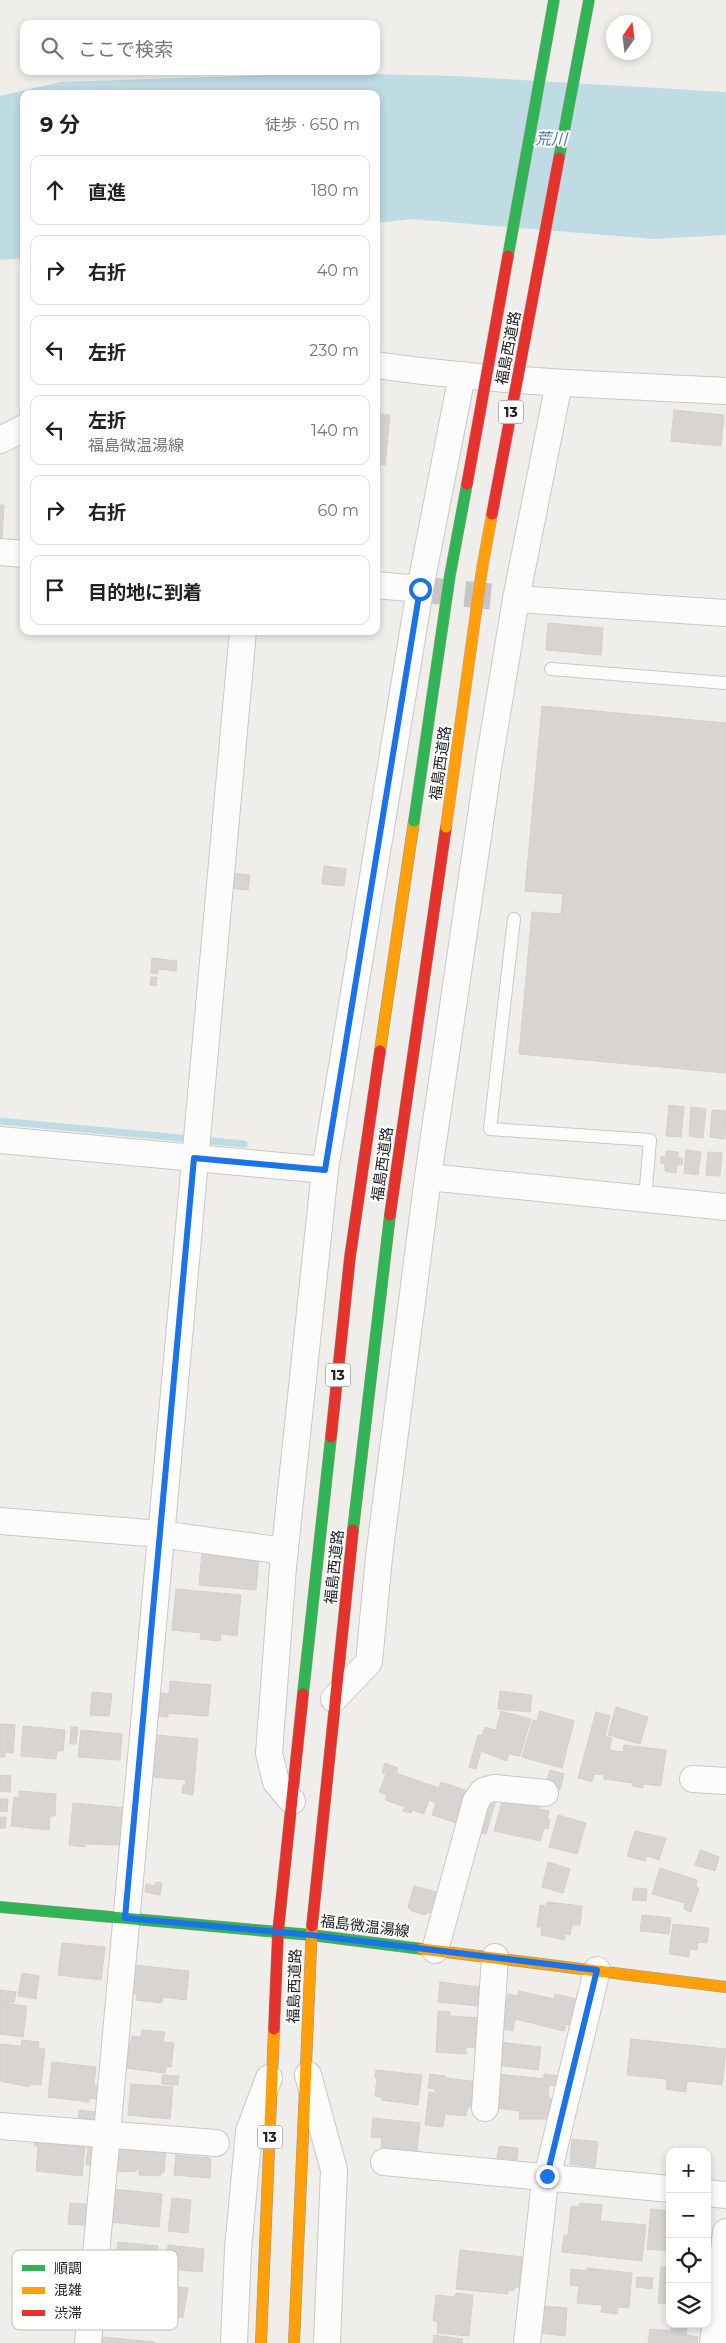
<!DOCTYPE html>
<html lang="ja">
<head>
<meta charset="utf-8">
<style>
	:root { --surface:#fff; --page:#f2f2f2; --text:#202124; --muted:#757577; --line:#e0e0e0 }
	body { margin:0; font-family:Montserrat,"Noto Sans JP",sans-serif; background:var(--page); color:var(--text) }
	.controls { position:absolute; right:15px; bottom:15px; display:grid; overflow:hidden; border-radius:10px; box-shadow:0 2px 8px #0003 }
	.controls button { width:45px; height:45px; display:grid; place-items:center; padding:0; border:0; border-bottom:1px solid var(--line); background:var(--surface); color:var(--text); font:25px sans-serif }
	.compass { position:absolute; left:606px; top:15px; width:45px; height:45px; border-radius:50%; background:var(--surface); box-shadow:0 2px 8px #0003; rotate:14deg }
	.stop { position:absolute; width:15px; height:15px; margin:-11px; border:4px solid #1a73e8; border-radius:50%; background:#fff }
	.stop.end { background:#1a73e8; border-color:#fff; box-shadow:0 1px 5px #0008 }
	.list { margin:0; padding:0; list-style:none }
	h2 { display:flex; justify-content:space-between; align-items:center; height:65px; margin:0; padding:0 20px; font-size:21px }
	h2 small { font-size:16px; font-weight:400; color:var(--muted) }
	.list li { display:grid; grid-template-columns:32px 1fr auto; gap:15px; align-items:center; box-sizing:border-box; height:70px; margin:0 10px 10px; padding:0 10px; border:1px solid var(--line); border-radius:10px }
	.list b { display:block; font-size:19px; white-space:nowrap }
	.list p { margin:0; font-size:16px; white-space:nowrap; color:var(--muted) }
	.list em { font-size:16px; font-style:normal; color:var(--muted) }
	.icon { flex:none; width:28px; height:28px; fill:none; stroke:currentColor; stroke-width:2; stroke-linecap:round; stroke-linejoin:round }
	.map { position:relative; flex:none; width:726px; height:2343px; overflow:hidden }
	.search { position:absolute; background:var(--surface); box-shadow:0 2px 8px #0003; left:20px; top:20px; width:360px; height:55px; display:flex; align-items:center; gap:12px; box-sizing:border-box; padding:0 18px; border-radius:10px; color:var(--muted); font-size:19px }
	.panel { position:absolute; background:var(--surface); box-shadow:0 2px 8px #0003; left:20px; top:90px; width:360px; height:545px; border-radius:10px }
	.map>svg:first-child { display:block }
	.water { fill:#bfdbe3 }
	.lines { fill:none; stroke-linecap:round; stroke-linejoin:round }
	.stream { stroke:#bfdbe3; stroke-width:7 }
	.building { fill:#d7d4d2; stroke:#d3d0cc }
	.street-tunnel { stroke:#c7c5c3; stroke-width:26; stroke-dasharray:26 13; stroke-linecap:butt }
	.lane-casing { stroke:#c9c8c7; stroke-width:14 }
	.street-casing { stroke:#c9c8c7; stroke-width:28 }
	.fast-casing { stroke:#999a82; stroke-width:12 }
	.slow-casing { stroke:#999a82; stroke-width:12 }
	.jam-casing { stroke:#999a82; stroke-width:12 }
	.lane { stroke:#fdfcfc; stroke-width:12 }
	.street { stroke:#fdfcfc; stroke-width:26 }
	.fast { stroke:#30b455; stroke-width:11 }
	.slow { stroke:#ff9f0a; stroke-width:11 }
	.jam { stroke:#e5322d; stroke-width:11 }
	.fast-bridge-casing { stroke:#c5a2ac; stroke-width:12; stroke-linecap:butt }
	.slow-bridge-casing { stroke:#c5a2ac; stroke-width:12; stroke-linecap:butt }
	.jam-bridge-casing { stroke:#c5a2ac; stroke-width:12; stroke-linecap:butt }
	.fast-bridge { stroke:#30b455; stroke-width:11 }
	.slow-bridge { stroke:#ff9f0a; stroke-width:11 }
	.jam-bridge { stroke:#e5322d; stroke-width:11 }
	.route { stroke:#1a73e8; stroke-width:6 }
	.labels { text-anchor:middle; dominant-baseline:central; stroke-width:4; stroke-linejoin:round; paint-order:stroke }
	.shield { fill:#fff; stroke:#646464; stroke-width:1 }
	.shield-label { font-size:14px; font-weight:bold; fill:#222 }
	.street-label { font-size:15px; fill:#222; stroke:#fff }
	.water-label { font-size:16px; font-style:italic; fill:#4a7aab; stroke:#fff }
	.key { fill:#fff; stroke:#bdbdbd; stroke-width:1 }
	.key-label { font-size:14px; fill:#222 }
</style>
</head>
<body>
<div class="map">
<svg width="726" height="2343" viewBox="0 0 726 2343">
	<rect width="100%" height="100%" fill="#f0eeeb"/>
	<polygon class="water" points="327,73 455,76 726,92 726,235 653,239 412,219 376,223 376,94 24,94 24,258 0,260 0,96 60,82"/>
	<g class="lines">
		<g class="stream">
			<polyline points="0,1121 191,1139"/>
			<polyline points="202,1140 244,1144"/>
		</g>
	</g>
	<g class="building">
		<polygon points="674,410 724,415 721,446 671,441"/>
		<polygon points="376,414 390,415 385,465 376,464"/>
		<polygon points="0,505 4,505 2,540 0,540"/>
		<polygon points="548,623 603,628 601,655 546,650"/>
		<polygon points="542,706 726,723 726,1073 519,1054 532,912 561,914 563,894 525,891"/>
		<polygon points="324,866 346,869 344,886 322,884"/>
		<polygon points="232,873 250,875 248,890 230,888"/>
		<polygon points="152,958 177,961 176,971 158,969 158,974 151,973"/>
		<polygon points="151,977 157,977 156,986 150,985"/>
		<polygon points="669,1105 684,1107 681,1137 666,1136"/>
		<polygon points="691,1107 706,1109 703,1138 689,1136"/>
		<polygon points="712,1110 726,1111 725,1139 710,1137"/>
		<polygon points="686,1150 701,1152 698,1175 684,1173"/>
		<polygon points="666,1151 678,1152 678,1158 683,1158 682,1165 677,1164 676,1173 665,1171 665,1164 661,1163 661,1157 666,1157"/>
		<polygon points="708,1152 722,1153 720,1176 706,1175"/>
		<polygon points="202,1552 259,1557 256,1590 199,1585"/>
		<polygon points="176,1589 241,1595 237,1636 221,1634 220,1641 200,1639 201,1633 172,1630"/>
		<polygon points="170,1681 211,1685 208,1716 168,1713 168,1717 158,1716 161,1693 169,1694"/>
		<polygon points="500,1691 532,1695 530,1712 498,1709"/>
		<polygon points="92,1692 112,1694 109,1716 90,1715"/>
		<polygon points="616,1707 648,1717 640,1744 608,1735"/>
		<polygon points="501,1711 531,1719 520,1756 509,1754 507,1761 481,1751 476,1769 469,1767 478,1735 482,1736 485,1727 496,1730"/>
		<polygon points="540,1711 574,1721 562,1768 522,1757 533,1720 537,1721"/>
		<polygon points="596,1712 610,1716 605,1736 612,1738 609,1750 623,1752 624,1745 666,1750 661,1786 643,1784 643,1788 632,1786 633,1783 604,1779 604,1775 594,1774 592,1782 578,1778"/>
		<polygon points="0,1724 15,1725 13,1753 5,1752 5,1757 0,1757"/>
		<polygon points="23,1726 65,1730 63,1751 57,1751 56,1759 21,1756"/>
		<polygon points="71,1727 78,1727 76,1744 70,1744"/>
		<polygon points="81,1730 122,1734 120,1760 78,1757"/>
		<polygon points="157,1735 198,1739 193,1795 182,1793 183,1785 185,1786 186,1780 153,1777"/>
		<polygon points="385,1763 398,1768 396,1773 439,1788 441,1782 471,1792 460,1824 432,1815 436,1803 429,1800 424,1814 412,1810 411,1813 403,1811 405,1807 385,1800 387,1795 379,1792 386,1774 382,1773"/>
		<polygon points="550,1770 564,1774 560,1790 545,1786"/>
		<polygon points="0,1775 11,1776 10,1792 0,1791"/>
		<polygon points="19,1791 56,1794 55,1816 50,1816 49,1830 11,1826 14,1797 19,1798"/>
		<polygon points="503,1798 542,1802 540,1809 549,1811 547,1818 550,1820 548,1829 544,1828 540,1841 494,1831"/>
		<polygon points="0,1799 8,1799 7,1812 0,1811"/>
		<polygon points="484,1800 495,1803 486,1834 475,1831"/>
		<polygon points="73,1803 126,1808 122,1845 86,1844 85,1847 69,1845"/>
		<polygon points="558,1815 586,1823 577,1854 549,1847"/>
		<polygon points="0,1817 6,1817 5,1828 0,1828"/>
		<polygon points="635,1831 666,1838 659,1860 647,1856 645,1861 627,1856"/>
		<polygon points="700,1850 719,1857 715,1871 695,1865"/>
		<polygon points="548,1862 570,1869 563,1893 542,1887"/>
		<polygon points="660,1868 697,1880 696,1887 699,1888 691,1912 684,1909 685,1903 652,1894"/>
		<polygon points="156,1882 162,1883 160,1895 145,1892 146,1884 155,1886"/>
		<polygon points="414,1886 444,1894 438,1915 429,1912 424,1915 412,1911 408,1907"/>
		<polygon points="634,1888 647,1889 646,1901 632,1900"/>
		<polygon points="547,1902 582,1906 580,1925 572,1925 570,1935 565,1934 565,1940 541,1935 542,1927 537,1927 540,1905 546,1906"/>
		<polygon points="642,1915 671,1918 669,1934 640,1931"/>
		<polygon points="673,1924 709,1928 707,1943 698,1942 697,1950 690,1949 689,1957 669,1954"/>
		<polygon points="62,1943 105,1947 101,1980 58,1975"/>
		<polygon points="134,1965 189,1971 186,2000 163,1997 162,2003 136,2000 137,1994 130,1993"/>
		<polygon points="22,1973 39,1976 36,1999 18,1996"/>
		<polygon points="440,1982 480,1987 478,2006 438,2002"/>
		<polygon points="0,1990 16,1992 14,2003 0,2002"/>
		<polygon points="519,1991 554,1999 555,1994 577,1999 571,2025 566,2024 564,2031 515,2019 513,2031 500,2028 508,1994 518,1996"/>
		<polygon points="0,2003 27,2006 23,2037 0,2034"/>
		<polygon points="438,2011 450,2012 450,2016 482,2018 481,2048 466,2047 466,2054 436,2052"/>
		<polygon points="142,2030 165,2032 163,2042 174,2043 171,2067 166,2066 165,2073 125,2068 128,2041 131,2042 132,2036 141,2037"/>
		<polygon points="631,2039 726,2049 722,2085 687,2081 686,2092 666,2089 667,2079 627,2075"/>
		<polygon points="22,2040 39,2042 38,2048 45,2049 41,2085 30,2084 30,2087 0,2081 0,2044 21,2046"/>
		<polygon points="499,2042 541,2047 538,2070 497,2065"/>
		<polygon points="52,2062 96,2067 94,2085 102,2086 100,2100 89,2098 89,2102 48,2097"/>
		<polygon points="376,2070 422,2075 418,2105 381,2100 382,2097 375,2096 377,2078 375,2078"/>
		<polygon points="430,2074 445,2076 445,2078 479,2082 476,2107 468,2107 466,2116 445,2114 443,2127 425,2125 429,2092 435,2093 436,2089 428,2088"/>
		<polygon points="498,2074 544,2079 544,2074 559,2076 558,2086 549,2085 548,2098 551,2098 549,2119 519,2119 520,2111 494,2108"/>
		<polygon points="162,2075 179,2076 178,2085 162,2084"/>
		<polygon points="131,2084 173,2087 170,2119 128,2115"/>
		<polygon points="79,2110 104,2113 102,2126 78,2123"/>
		<polygon points="373,2118 420,2123 417,2151 381,2147 382,2138 371,2137"/>
		<polygon points="35,2139 47,2140 47,2144 85,2147 82,2176 36,2171 38,2146 34,2146"/>
		<polygon points="572,2139 598,2142 595,2167 570,2164"/>
		<polygon points="117,2145 166,2149 164,2172 161,2172 161,2175 153,2176 139,2175 139,2169 136,2168 136,2171 118,2172 118,2167 115,2167"/>
		<polygon points="499,2146 518,2148 517,2160 497,2158"/>
		<polygon points="88,2147 100,2148 98,2166 86,2165"/>
		<polygon points="176,2155 211,2158 210,2178 174,2175"/>
		<polygon points="112,2189 162,2194 159,2227 109,2222"/>
		<polygon points="172,2198 191,2200 188,2233 168,2231"/>
		<polygon points="70,2203 94,2205 92,2226 68,2224"/>
		<polygon points="580,2203 602,2205 600,2221 646,2225 642,2261 562,2252 564,2235 568,2235 571,2206 579,2207"/>
		<polygon points="651,2209 670,2211 670,2251 647,2249"/>
		<polygon points="118,2242 158,2246 155,2277 138,2275 137,2280 128,2279 128,2274 115,2273"/>
		<polygon points="168,2245 204,2249 202,2272 166,2269"/>
		<polygon points="460,2250 522,2257 519,2287 514,2287 514,2291 508,2290 508,2294 456,2289"/>
		<polygon points="661,2267 670,2267 670,2304 658,2303"/>
		<polygon points="587,2268 632,2273 629,2308 618,2307 617,2314 601,2312 602,2305 577,2303 579,2286 570,2285 571,2269 587,2271"/>
		<polygon points="637,2277 653,2278 652,2289 636,2287"/>
		<polygon points="161,2285 188,2288 183,2318 161,2315 161,2311 159,2311"/>
		<polygon points="456,2293 473,2295 469,2336 437,2333 438,2322 433,2321 436,2295 455,2297"/>
		<polygon points="543,2306 567,2308 565,2336 540,2333"/>
		<polygon points="672,2325 687,2326 686,2335 698,2337 697,2343 648,2343 650,2329 671,2331"/>
		<polygon points="434,2335 463,2339 462,2343 433,2343"/>
		<polygon points="102,2337 155,2342 155,2343 102,2343"/>
	</g>
	<g class="lines">
		<polyline class="street-tunnel" points="426,590 516,599"/>
		<g class="lane-casing">
			<g id="lane">
				<polyline points="551,669 726,683"/>
				<polyline points="514,919 490,1129 650,1140 645,1199"/>
			</g>
		</g>
		<g class="street-casing">
			<g id="street">
				<path d="M 376,365 C 492,382 609,385 726,391"/>
				<polyline points="0,440 24,428"/>
				<polyline points="0,552 24,554"/>
				<polyline points="376,585 420,589"/>
				<polyline points="516,599 726,613"/>
				<polyline points="0,1140 325,1170"/>
				<polyline points="428,1177 726,1207"/>
				<polyline points="0,1521 160,1534 285,1551"/>
				<polyline points="334,1699 369,1662 379,1557 428,1177 488,768 516,599 559,383"/>
				<polyline points="693,1779 726,1781"/>
				<polyline points="292,1801 276,1782 269,1753 283,1567 325,1170 420,589 462,375"/>
				<polyline points="435,1950 476,1801 483,1791 494,1788 545,1793"/>
				<polyline points="308,2075 334,2170 327,2343"/>
				<polyline points="485,2108 495,1957"/>
				<polyline points="0,2126 216,2143"/>
				<polyline points="384,2162 670,2189"/>
				<polyline points="707,2193 726,2195"/>
				<polyline points="88,2343 243,631"/>
				<polyline points="234,2343 238,2249 249,2131 269,2078"/>
				<polyline points="527,2343 544,2190 597,1970"/>
				<polyline points="713,2343 726,2232"/>
			</g>
		</g>
		<g class="fast-casing">
			<g id="fast">
				<polyline points="353,1530 390,1215"/>
				<polyline points="303,1694 331,1437"/>
				<polyline points="0,1907 311,1935 422,1949"/>
			</g>
		</g>
		<g class="slow-casing">
			<g id="slow">
				<polyline points="380,1051 414,821"/>
				<polyline points="422,1949 726,1987"/>
				<polyline points="261,2343 274,2029"/>
				<polyline points="294,2343 312,1926"/>
			</g>
		</g>
		<g class="jam-casing">
			<g id="jam">
				<polyline points="390,1215 446,827"/>
				<polyline points="331,1437 350,1257 380,1051"/>
				<polyline points="312,1926 353,1530"/>
				<polyline points="274,2029 278,1932 303,1694"/>
			</g>
		</g>
		<use href="#lane" class="lane"/>
		<use href="#street" class="street"/>
		<use href="#fast" class="fast"/>
		<use href="#slow" class="slow"/>
		<use href="#jam" class="jam"/>
		<g class="fast-bridge-casing">
			<g id="fast-bridge">
				<polyline points="559,158 589,0"/>
				<polyline points="508,256 554,0"/>
				<polyline points="414,821 450,575 467,484"/>
			</g>
		</g>
		<g class="slow-bridge-casing">
			<polyline id="slow-bridge" points="446,827 482,569 492,514"/>
		</g>
		<g class="jam-bridge-casing">
			<g id="jam-bridge">
				<polyline points="467,484 508,256"/>
				<polyline points="492,514 559,158"/>
			</g>
		</g>
		<use href="#fast-bridge" class="fast-bridge"/>
		<use href="#slow-bridge" class="slow-bridge"/>
		<use href="#jam-bridge" class="jam-bridge"/>
	</g>
	<g class="lines">
		<polyline class="route" points="420,589 325,1170 194,1158 125,1918 311,1935 597,1970 547,2176"/>
	</g>
	<g class="labels">
		<g class="shield">
			<rect x="498.5" y="400.5" width="25" height="23" rx="4"/>
			<rect x="325.5" y="1363.5" width="25" height="23" rx="4"/>
			<rect x="257.5" y="2125.5" width="25" height="23" rx="4"/>
		</g>
		<g class="shield-label">
			<text x="511" y="412">13</text>
			<text x="338" y="1375">13</text>
			<text x="270" y="2137">13</text>
		</g>
		<g class="street-label">
			<text transform="translate(508 348) rotate(-79)">福島西道路</text>
			<text transform="translate(440 763) rotate(-82)">福島西道路</text>
			<text transform="translate(382 1164) rotate(-82)">福島西道路</text>
			<text transform="translate(334 1567) rotate(-84)">福島西道路</text>
			<text transform="translate(365 1926) rotate(7)">福島微温湯線</text>
			<text transform="translate(294 1986) rotate(-88)">福島西道路</text>
		</g>
		<g class="water-label">
			<text transform="translate(551 139) rotate(1)">荒川</text>
		</g>
	</g>
	<rect x="12" y="2250" width="166" height="80" rx="8" class="key"/>
	<rect x="22" y="2265" width="23" height="6" fill="#30b455"/>
	<rect x="22" y="2287" width="23" height="7" fill="#ff9f0a"/>
	<rect x="22" y="2310" width="23" height="6" fill="#e5322d"/>
	<g class="key-label">
		<text x="54" y="2273">順調</text>
		<text x="54" y="2295">混雑</text>
		<text x="54" y="2318">渋滞</text>
	</g>
</svg>
<div class="controls">
<button>+</button>
<button>−</button>
<button><svg class="icon" aria-label="locate" viewBox="0 0 24 24"><circle cx="12" cy="12" r="6"/><path d="M12 2v4M12 18v4M2 12h4M18 12h4"/></svg></button>
<button><svg class="icon" aria-label="layers" viewBox="0 0 24 24"><path d="M12 4l9 5-9 5-9-5zM3 14l9 5 9-5"/></svg></button>
</div>
<svg class="compass" viewBox="-18 -18 36 36"><path d="M0-13l5 13h-10z" fill="#e53935"/><path d="M0 13l5-13h-10z" fill="#757577"/></svg>
<div class="stop" style="left:420px;top:589px"></div>
<div class="stop end" style="left:547px;top:2176px"></div>
<div class="search"><svg class="icon" aria-label="search" viewBox="0 0 24 24"><circle cx="10" cy="10" r="6"/><path d="M15 15l6 6"/></svg>ここで検索</div>
<section class="panel">
<h2>9 分<small>徒歩 · 650 m</small></h2>
<ul class="list">
<li><svg class="icon" aria-label="ahead" viewBox="0 0 24 24"><path d="M12 20V5M6 11l6-6 6 6"/></svg><div><b>直進</b></div><em>180 m</em></li>
<li><svg class="icon" aria-label="right" viewBox="0 0 24 24"><path d="M7 20v-9h11M14 6l5 5-5 5"/></svg><div><b>右折</b></div><em>40 m</em></li>
<li><svg class="icon" aria-label="left" viewBox="0 0 24 24"><path d="M17 20v-9H6M10 6l-5 5 5 5"/></svg><div><b>左折</b></div><em>230 m</em></li>
<li><svg class="icon" aria-label="left" viewBox="0 0 24 24"><path d="M17 20v-9H6M10 6l-5 5 5 5"/></svg><div><b>左折</b><p>福島微温湯線</p></div><em>140 m</em></li>
<li><svg class="icon" aria-label="right" viewBox="0 0 24 24"><path d="M7 20v-9h11M14 6l5 5-5 5"/></svg><div><b>右折</b></div><em>60 m</em></li>
<li><svg class="icon" aria-label="arrive" viewBox="0 0 24 24"><path d="M6 21V4h12l-3 4 3 4H6"/></svg><div><b>目的地に到着</b></div></li>
</ul>
</section>
</div>
</body>
</html>
